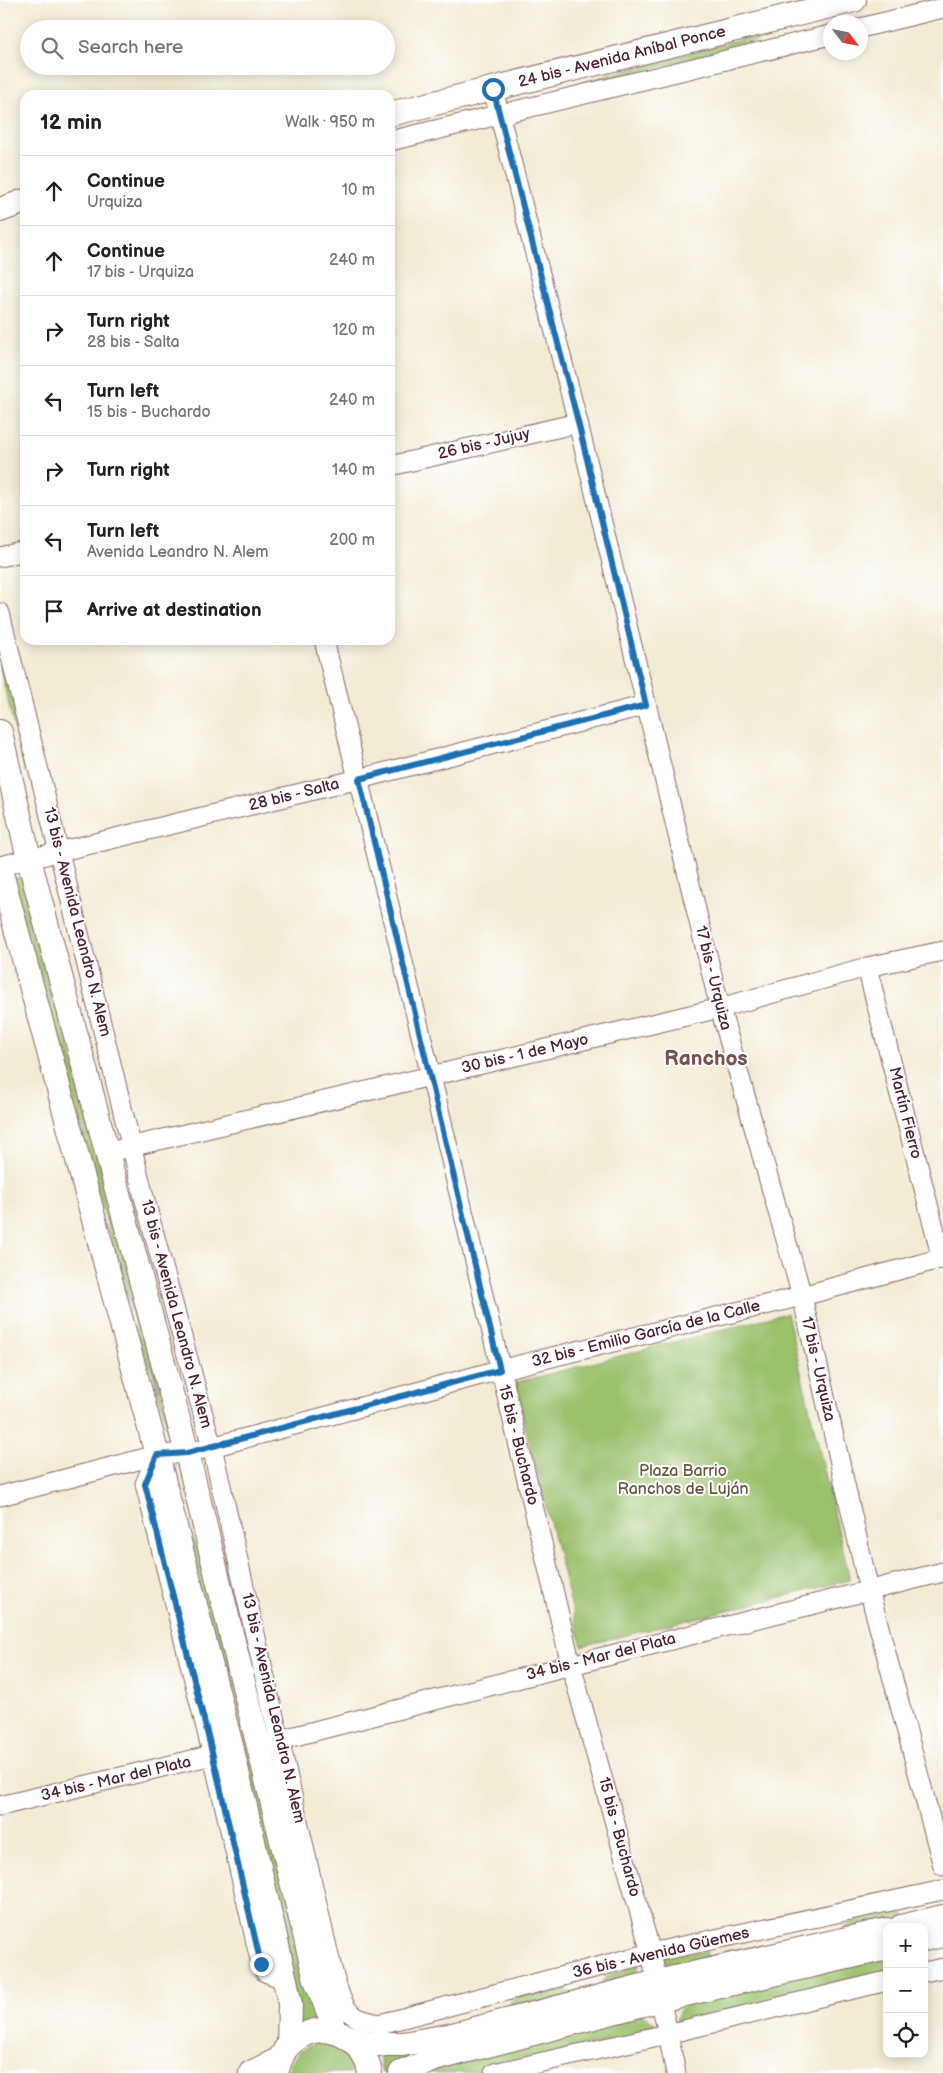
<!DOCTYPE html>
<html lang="en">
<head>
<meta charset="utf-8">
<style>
	:root { --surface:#fff; --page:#f2f2f2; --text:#202124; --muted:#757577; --line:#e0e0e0 }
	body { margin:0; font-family:"Balsamiq Sans",sans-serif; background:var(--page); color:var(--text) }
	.controls { position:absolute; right:15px; bottom:15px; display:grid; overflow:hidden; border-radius:10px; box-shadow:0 2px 12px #0003 }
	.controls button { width:45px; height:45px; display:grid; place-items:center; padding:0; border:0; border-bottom:1px solid var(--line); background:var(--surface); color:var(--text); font:25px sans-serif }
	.compass { position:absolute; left:823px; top:15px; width:45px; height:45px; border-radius:50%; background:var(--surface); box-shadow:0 2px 12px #0003; rotate:122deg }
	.stop { position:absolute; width:15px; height:15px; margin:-11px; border:4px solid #1f6fb2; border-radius:50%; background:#fff }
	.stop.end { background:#1f6fb2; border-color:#fff; box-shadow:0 1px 5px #0008 }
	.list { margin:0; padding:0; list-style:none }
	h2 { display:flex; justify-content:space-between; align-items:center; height:65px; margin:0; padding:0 20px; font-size:21px }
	h2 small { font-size:16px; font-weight:400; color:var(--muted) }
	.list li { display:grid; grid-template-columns:32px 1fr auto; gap:15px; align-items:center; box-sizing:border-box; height:70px; padding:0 20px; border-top:1px solid var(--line) }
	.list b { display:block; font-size:19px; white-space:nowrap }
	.list p { margin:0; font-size:16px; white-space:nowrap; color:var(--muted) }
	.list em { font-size:16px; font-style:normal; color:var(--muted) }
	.icon { flex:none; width:28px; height:28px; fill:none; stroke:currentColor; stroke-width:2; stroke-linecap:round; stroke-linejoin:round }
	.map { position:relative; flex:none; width:943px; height:2073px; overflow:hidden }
	.search { position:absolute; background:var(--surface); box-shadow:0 2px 12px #0003; left:20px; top:20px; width:375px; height:55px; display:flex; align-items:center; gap:12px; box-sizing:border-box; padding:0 18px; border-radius:28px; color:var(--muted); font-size:19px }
	.panel { position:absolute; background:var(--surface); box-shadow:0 2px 12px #0003; left:20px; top:90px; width:375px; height:555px; border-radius:15px }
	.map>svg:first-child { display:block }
	.green { fill:#9ac06b; stroke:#72704b }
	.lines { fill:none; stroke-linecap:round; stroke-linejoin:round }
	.minor-casing { stroke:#856666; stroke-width:21 }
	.major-casing { stroke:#856666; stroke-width:26 }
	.minor { stroke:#fff; stroke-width:19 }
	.major { stroke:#fff; stroke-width:24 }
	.route { stroke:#1f6fb2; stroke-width:6 }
	.labels { text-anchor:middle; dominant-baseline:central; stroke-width:4; stroke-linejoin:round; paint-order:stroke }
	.street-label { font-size:16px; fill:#4a1f2b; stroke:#fff }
	.park-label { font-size:16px; fill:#665741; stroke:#fff }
	.district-label { font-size:21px; font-weight:bold; fill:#7c4e52; stroke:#fff }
</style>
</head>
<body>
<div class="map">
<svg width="943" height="2073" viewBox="0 0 943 2073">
	<rect width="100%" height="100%" fill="#fff"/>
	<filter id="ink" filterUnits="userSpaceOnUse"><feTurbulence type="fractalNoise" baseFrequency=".02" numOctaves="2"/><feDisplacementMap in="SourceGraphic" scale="10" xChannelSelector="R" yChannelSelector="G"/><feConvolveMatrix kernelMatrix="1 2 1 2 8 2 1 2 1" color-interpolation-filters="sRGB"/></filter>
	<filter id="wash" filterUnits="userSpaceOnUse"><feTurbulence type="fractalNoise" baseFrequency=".0096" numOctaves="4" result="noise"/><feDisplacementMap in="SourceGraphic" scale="20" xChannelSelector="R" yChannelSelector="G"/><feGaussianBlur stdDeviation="1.12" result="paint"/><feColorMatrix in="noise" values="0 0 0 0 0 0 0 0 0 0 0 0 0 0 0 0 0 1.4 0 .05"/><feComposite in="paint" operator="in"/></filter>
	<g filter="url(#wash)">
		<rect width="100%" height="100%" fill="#f2ebd5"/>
		<g class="green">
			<polygon points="774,30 774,36 577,89 576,84"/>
			<polygon points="0,644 31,772 25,773 0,668"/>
			<polygon points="24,876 174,1440 170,1441 153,1373 142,1352 13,879"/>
			<polygon points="787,1313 850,1580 582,1646 514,1383"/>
			<polygon points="175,1468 189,1531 203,1561 326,2020 298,2027 170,1469"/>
			<path d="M 895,1911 L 906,1916 L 840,1931 C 858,1916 872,1914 895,1911 Z"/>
			<polygon points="706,1951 708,1961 669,1968 665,1963 663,1955"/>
			<polygon points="887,1958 887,1973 687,2023 676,2021 679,2011 688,2002"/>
			<polygon points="639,1964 637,1973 628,1980 595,1991 608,1976"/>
			<polygon points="548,1990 566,1990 576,1996 516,2010 510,2002 524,1995"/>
			<polygon points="641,2014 654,2022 655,2032 469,2073 421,2073"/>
			<path d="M 317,2043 C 338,2044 353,2052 358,2073 L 287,2073 C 292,2056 301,2048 317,2043 Z"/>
			<polygon points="430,2048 393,2073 382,2073 379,2053"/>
		</g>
	</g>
	<g filter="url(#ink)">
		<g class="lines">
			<g class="minor-casing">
				<g id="minor">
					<polyline points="860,28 943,8"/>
					<polyline points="493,89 578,423 720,1008 802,1296 869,1590 943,1866"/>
					<polyline points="390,141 830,35"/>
					<polyline points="390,466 578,423"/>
					<polyline points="0,557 25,551"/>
					<path d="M 0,613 L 144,1197 L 212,1447 L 329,1956 C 333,1972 339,2006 353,2015 C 361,2021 371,2022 380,2024 L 651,1953 L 943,1890"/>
					<polyline points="324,640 431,1076 571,1665 651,1953 676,2073"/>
					<polyline points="0,866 359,779 646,705"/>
					<polyline points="867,967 942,1259"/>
					<polyline points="121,1149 720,1008 867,967 943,951"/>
					<polyline points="157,1455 145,1484 213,1756 261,1964 265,1972 285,1980"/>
					<polyline points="0,1496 157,1455 187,1453 212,1447 499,1370 802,1296 943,1258"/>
					<polyline points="268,1743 571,1665 943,1572"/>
					<polyline points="0,1806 225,1752"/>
					<polyline points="924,1972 943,1968"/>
					<polyline points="494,2073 667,2034 887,1981"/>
				</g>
			</g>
			<g class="major-casing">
				<g id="major">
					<polyline points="390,114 854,0"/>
					<polyline points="0,210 25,201"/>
					<polyline points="0,732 29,859 187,1453 316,1980 330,2015 334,2032"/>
					<polyline points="0,869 157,1455 232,1750 285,1980 290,2004 289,2045"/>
					<polyline points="901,1927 943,1917"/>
					<polyline points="924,1939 943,1935"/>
					<polyline points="342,2035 370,2044 403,2044 448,2036 657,1982 887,1930"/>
					<polyline points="251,2073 280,2059"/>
					<path d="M 276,2073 C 279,2063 282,2052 289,2045 C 319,2015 363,2034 370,2073"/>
					<polyline points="401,2073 435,2059 659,2000 887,1948"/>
				</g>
			</g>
			<use href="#minor" class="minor"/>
			<use href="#major" class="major"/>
		</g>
	</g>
	<g class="lines" filter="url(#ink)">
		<polyline class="route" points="261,1964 213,1756 145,1484 157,1455 187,1453 500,1370 359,779 646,705 578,422 493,89"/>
	</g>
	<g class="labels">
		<g class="street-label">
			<text transform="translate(622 57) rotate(-14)">24 bis - Avenida Aníbal Ponce</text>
			<text transform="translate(484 444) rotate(-13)">26 bis - Jujuy</text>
			<text transform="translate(294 795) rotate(-14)">28 bis - Salta</text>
			<text transform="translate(77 922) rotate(76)">13 bis - Avenida Leandro N. Alem</text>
			<text transform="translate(713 978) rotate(76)">17 bis - Urquiza</text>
			<text transform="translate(525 1054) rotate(-13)">30 bis - 1 de Mayo</text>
			<text transform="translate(905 1113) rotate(76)">Martín Fierro</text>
			<text transform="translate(176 1314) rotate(75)">13 bis - Avenida Leandro N. Alem</text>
			<text transform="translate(646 1334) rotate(-14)">32 bis - Emilio García de la Calle</text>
			<text transform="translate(818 1369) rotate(77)">17 bis - Urquiza</text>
			<text transform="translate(518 1445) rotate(76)">15 bis - Buchardo</text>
			<text transform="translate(601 1657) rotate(-14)">34 bis - Mar del Plata</text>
			<text transform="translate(273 1708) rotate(77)">13 bis - Avenida Leandro N. Alem</text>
			<text transform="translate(116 1779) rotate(-13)">34 bis - Mar del Plata</text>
			<text transform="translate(619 1837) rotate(75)">15 bis - Buchardo</text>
			<text transform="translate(661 1953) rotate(-13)">36 bis - Avenida Güemes</text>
		</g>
		<g class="park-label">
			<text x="683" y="1471">Plaza Barrio<tspan x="683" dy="18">Ranchos de Luján</tspan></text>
		</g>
		<g class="district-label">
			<text x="706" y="1058">Ranchos</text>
		</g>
	</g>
</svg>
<div class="controls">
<button>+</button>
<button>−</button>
<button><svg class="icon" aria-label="locate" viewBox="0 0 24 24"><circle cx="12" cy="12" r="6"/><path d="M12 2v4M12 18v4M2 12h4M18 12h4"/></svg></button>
</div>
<svg class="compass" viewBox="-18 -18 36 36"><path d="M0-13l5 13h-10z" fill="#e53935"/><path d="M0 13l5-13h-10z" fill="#757577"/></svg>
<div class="stop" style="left:493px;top:89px"></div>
<div class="stop end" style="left:261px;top:1964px"></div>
<div class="search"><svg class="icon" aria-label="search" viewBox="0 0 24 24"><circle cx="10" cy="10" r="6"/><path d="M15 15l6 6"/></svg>Search here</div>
<section class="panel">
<h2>12 min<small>Walk · 950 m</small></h2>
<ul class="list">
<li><svg class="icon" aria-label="ahead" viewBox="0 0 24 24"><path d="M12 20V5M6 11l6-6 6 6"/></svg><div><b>Continue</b><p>Urquiza</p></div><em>10 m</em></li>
<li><svg class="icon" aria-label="ahead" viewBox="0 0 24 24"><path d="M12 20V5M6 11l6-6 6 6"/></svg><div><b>Continue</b><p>17 bis - Urquiza</p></div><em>240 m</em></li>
<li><svg class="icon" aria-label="right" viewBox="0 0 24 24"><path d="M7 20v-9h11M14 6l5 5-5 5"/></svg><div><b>Turn right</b><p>28 bis - Salta</p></div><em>120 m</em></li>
<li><svg class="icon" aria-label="left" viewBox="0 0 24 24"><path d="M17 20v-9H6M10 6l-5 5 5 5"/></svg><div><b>Turn left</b><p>15 bis - Buchardo</p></div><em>240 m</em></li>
<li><svg class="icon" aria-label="right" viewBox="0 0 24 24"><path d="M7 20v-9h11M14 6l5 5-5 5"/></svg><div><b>Turn right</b></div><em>140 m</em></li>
<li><svg class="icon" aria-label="left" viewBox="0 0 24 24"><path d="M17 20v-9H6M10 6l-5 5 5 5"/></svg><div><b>Turn left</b><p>Avenida Leandro N. Alem</p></div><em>200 m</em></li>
<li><svg class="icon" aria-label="arrive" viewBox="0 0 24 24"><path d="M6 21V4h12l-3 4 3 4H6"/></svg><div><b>Arrive at destination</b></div></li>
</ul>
</section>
</div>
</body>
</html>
